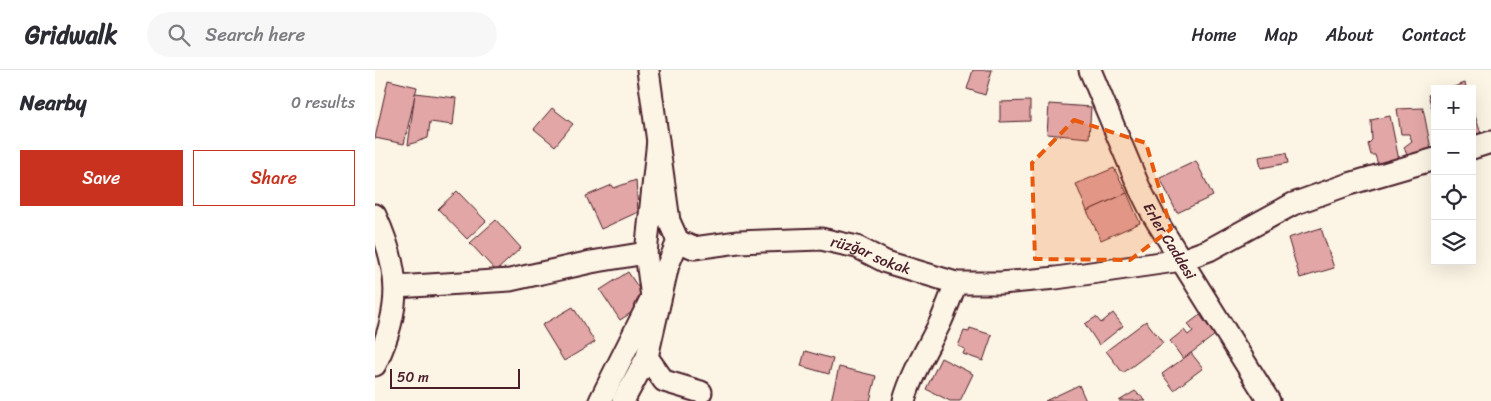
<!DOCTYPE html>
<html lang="en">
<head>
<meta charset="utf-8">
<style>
	:root { --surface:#fff; --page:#f7f7f7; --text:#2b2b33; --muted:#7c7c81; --line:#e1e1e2; --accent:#c8321e }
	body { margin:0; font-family:Sriracha,sans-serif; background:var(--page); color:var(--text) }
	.controls { position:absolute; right:15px; top:15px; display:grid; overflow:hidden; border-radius:0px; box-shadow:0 5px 20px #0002 }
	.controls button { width:45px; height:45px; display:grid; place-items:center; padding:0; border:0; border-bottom:1px solid var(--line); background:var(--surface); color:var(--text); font:25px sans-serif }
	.scale { position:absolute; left:15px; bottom:12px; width:130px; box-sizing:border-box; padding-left:5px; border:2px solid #4a1f2b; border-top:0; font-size:14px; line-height:18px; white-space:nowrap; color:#4a1f2b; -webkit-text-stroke:4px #fcf5e5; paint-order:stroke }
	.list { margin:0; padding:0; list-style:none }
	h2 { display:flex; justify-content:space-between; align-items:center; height:65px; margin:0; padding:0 20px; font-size:21px }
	h2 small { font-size:16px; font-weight:400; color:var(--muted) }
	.actions { display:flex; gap:10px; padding:15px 20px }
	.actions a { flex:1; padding:11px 0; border:1px solid var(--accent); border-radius:0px; text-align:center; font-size:18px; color:var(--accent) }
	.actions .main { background:var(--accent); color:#fff }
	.icon { flex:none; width:28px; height:28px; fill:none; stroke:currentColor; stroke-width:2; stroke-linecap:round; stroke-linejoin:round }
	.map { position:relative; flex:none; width:1116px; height:331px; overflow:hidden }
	header { display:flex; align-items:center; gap:30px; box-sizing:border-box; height:70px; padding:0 25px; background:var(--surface); border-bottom:1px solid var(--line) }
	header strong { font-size:24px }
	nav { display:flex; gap:28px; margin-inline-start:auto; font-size:18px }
	.search { width:350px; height:45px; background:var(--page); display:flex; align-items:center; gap:12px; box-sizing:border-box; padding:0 18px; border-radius:28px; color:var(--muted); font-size:19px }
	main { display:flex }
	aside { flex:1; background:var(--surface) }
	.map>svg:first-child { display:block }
	.building { fill:#e1a6a5; stroke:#4a1f2b }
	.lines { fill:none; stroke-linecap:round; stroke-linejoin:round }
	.minor-casing { stroke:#4a1f2b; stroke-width:25 }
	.minor { stroke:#fcf5e5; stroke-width:21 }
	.marked { fill:#e8590c; fill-opacity:0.2; stroke:#e8590c; stroke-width:4; stroke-dasharray:10 6; stroke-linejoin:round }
	.labels { text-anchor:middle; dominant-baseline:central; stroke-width:4.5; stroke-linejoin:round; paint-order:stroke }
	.street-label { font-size:15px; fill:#4a1f2b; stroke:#fcf5e5 }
</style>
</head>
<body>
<header>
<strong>Gridwalk</strong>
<div class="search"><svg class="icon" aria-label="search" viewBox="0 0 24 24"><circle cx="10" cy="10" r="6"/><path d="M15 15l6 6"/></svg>Search here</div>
<nav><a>Home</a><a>Map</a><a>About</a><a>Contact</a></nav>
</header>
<main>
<aside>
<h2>Nearby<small>0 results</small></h2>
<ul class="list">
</ul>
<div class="actions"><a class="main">Save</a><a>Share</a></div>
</aside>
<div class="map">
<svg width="1116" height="331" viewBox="0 0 1116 331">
	<rect width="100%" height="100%" fill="#fcf5e5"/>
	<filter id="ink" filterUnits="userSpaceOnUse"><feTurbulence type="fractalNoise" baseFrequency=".02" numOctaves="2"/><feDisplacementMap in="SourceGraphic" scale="10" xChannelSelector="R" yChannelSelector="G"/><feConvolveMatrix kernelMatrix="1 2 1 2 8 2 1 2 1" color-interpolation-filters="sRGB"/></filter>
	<g filter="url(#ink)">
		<g class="building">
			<polygon points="598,0 617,0 610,25 592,19"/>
			<polygon points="13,10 42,17 29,74 0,68"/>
			<polygon points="1090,13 1091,19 1073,19"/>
			<polygon points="40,23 81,28 78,55 55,52 53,68 33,75"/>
			<polygon points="1060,23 1060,45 1059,45 1053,25"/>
			<polygon points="655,31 655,51 625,52 625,32"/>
			<polygon points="674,34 716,37 714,68 672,64"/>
			<polygon points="1097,37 1108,69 1097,72"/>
			<polygon points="177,38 198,54 180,76 159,59"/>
			<polygon points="1048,38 1057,84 1034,91 1029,77 1037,71 1034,64 1026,64 1022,39"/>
			<polygon points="1015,46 1024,90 1004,98 1000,85 996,85 993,74 997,70 996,50"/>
			<polygon points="911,83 913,93 886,98 884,87"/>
			<polygon points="821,91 838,126 802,143 785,108"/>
			<polygon points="739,98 752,123 712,141 701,114"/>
			<polygon points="261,110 263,142 226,159 211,126 237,115 239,118"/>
			<polygon points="82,121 111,151 92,169 63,139"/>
			<polygon points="752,123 765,153 726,170 712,141"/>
			<polygon points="121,150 146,178 121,201 95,173"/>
			<polygon points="946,158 959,198 925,208 913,168"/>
			<polygon points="253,202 273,232 245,250 225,220"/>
			<polygon points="198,237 220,272 189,291 167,255"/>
			<polygon points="738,243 748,256 724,275 710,254 721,247 726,253"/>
			<polygon points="825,245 840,265 808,289 795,271 809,260 813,265 818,261 813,254"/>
			<polygon points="771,251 788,273 748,303 731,281"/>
			<polygon points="595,258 617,265 608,291 588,284 590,279 583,276 589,261 594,262"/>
			<polygon points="430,281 458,289 454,304 426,296"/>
			<polygon points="816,283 828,298 799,320 787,304"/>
			<polygon points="566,288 598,304 585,331 575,331 551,319"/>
			<polygon points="464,297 501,306 495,331 456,331"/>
			<polygon points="704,315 711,331 670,331"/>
			<polygon points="760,321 771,331 744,331"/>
		</g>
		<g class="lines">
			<g class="minor-casing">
				<g id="minor">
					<polyline points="273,0 294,151 303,171"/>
					<path id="s1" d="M 715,0 L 764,117 L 778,145 L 894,331"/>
					<polyline points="1097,78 1116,72"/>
					<path d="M 0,145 C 26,201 27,239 0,295"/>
					<polyline points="21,217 135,210 216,192 271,183"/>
					<polyline points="272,287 289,311 326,322"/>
					<polyline points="225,331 277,227 271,183 283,70"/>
					<path id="s2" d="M 248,331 L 272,287 L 293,195 L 303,171 L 319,178 L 363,172 L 446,169 L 482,177 L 511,192 L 581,213 L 626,213 L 681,208 L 807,190 L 834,180 L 918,134 L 974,114 L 1060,89"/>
					<path d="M 529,331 C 537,303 552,279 565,253 C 571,240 576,226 581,213"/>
				</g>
			</g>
			<use href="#minor" class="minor"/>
		</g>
	</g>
	<path class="marked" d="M 699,50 L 771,73 L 796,159 L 755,190 L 660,189 L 657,93 Z"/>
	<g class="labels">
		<g class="street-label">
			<text stroke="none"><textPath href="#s1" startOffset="189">Erler Caddesi</textPath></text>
			<text stroke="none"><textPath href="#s2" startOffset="368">rüzğar sokak</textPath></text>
		</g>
	</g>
</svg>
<div class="controls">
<button>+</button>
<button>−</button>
<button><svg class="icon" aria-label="locate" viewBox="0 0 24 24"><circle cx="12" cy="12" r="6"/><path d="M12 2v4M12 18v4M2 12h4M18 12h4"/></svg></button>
<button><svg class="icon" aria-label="layers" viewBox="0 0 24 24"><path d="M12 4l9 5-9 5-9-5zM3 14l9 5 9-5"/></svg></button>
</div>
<div class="scale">50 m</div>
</div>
</main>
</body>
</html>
